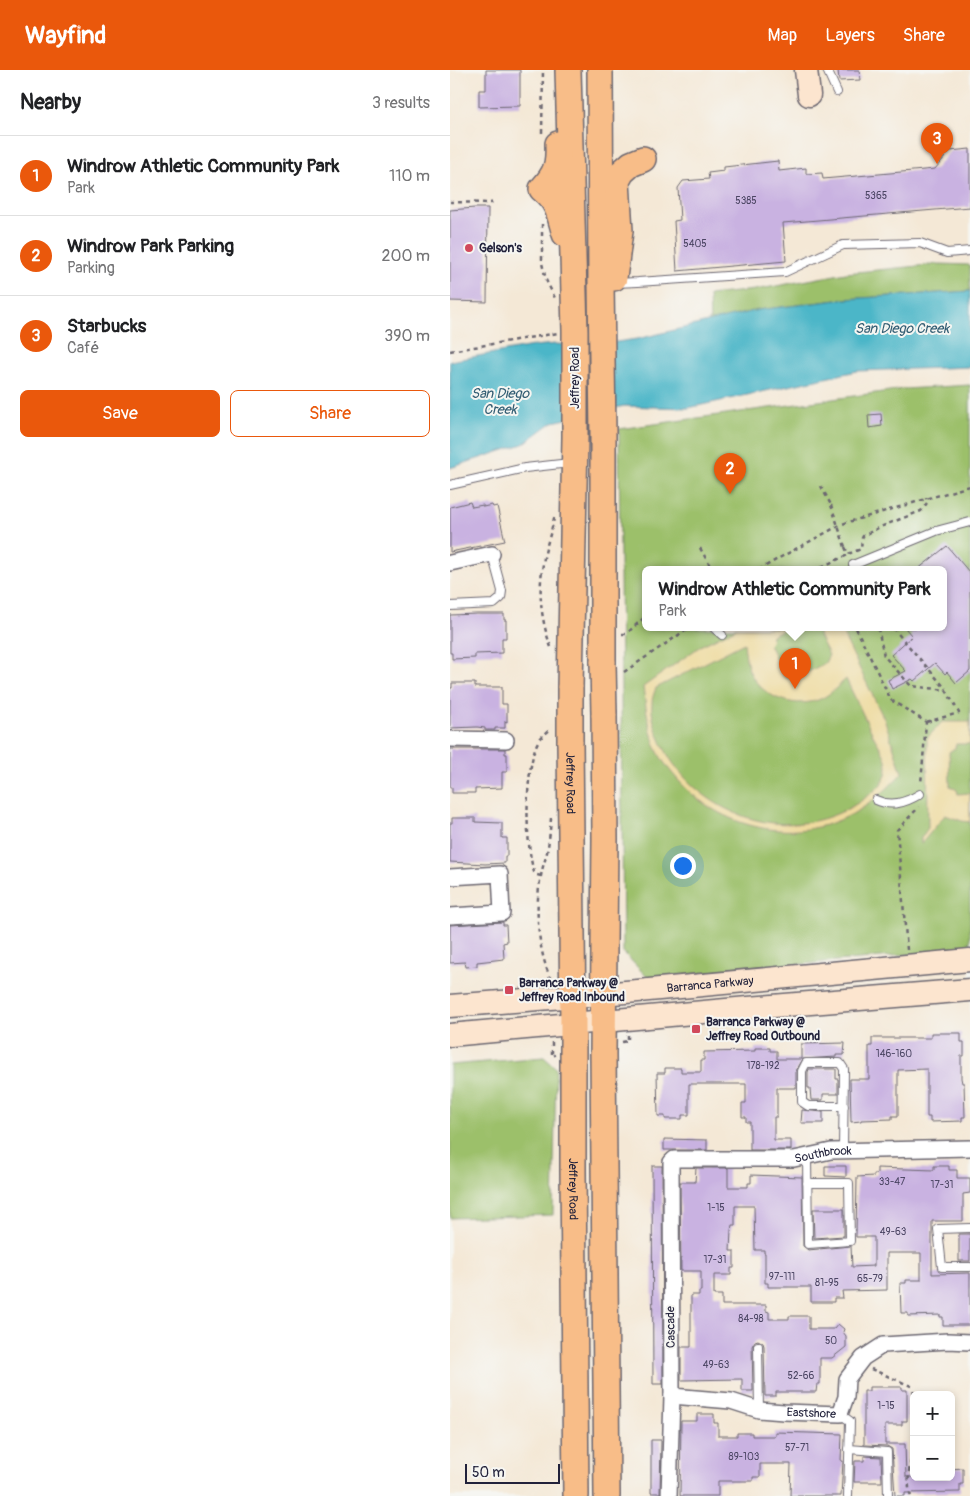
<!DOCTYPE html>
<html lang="en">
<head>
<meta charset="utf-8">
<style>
	:root { --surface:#fff; --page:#f2f2f2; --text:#202124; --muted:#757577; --line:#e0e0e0; --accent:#ea580c }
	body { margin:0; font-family:Pangolin,sans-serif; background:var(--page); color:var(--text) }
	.controls { position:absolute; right:15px; bottom:15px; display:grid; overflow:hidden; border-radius:8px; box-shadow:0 2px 8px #0003 }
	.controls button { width:45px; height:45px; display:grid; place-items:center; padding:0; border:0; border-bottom:1px solid var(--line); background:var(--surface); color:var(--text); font:25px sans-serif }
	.scale { position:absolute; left:15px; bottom:12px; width:95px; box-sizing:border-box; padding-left:5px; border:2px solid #22223b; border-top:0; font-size:14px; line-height:18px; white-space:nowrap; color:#22223b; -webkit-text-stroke:4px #f6f6f2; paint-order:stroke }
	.you { position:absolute; left:232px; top:795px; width:18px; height:18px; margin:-12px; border:4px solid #fff; border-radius:50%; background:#1a73e8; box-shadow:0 0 0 8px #1a73e833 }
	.badge { display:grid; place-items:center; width:32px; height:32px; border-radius:50%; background:var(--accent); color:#fff; font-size:16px; font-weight:700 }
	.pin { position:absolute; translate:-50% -41px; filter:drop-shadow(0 1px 2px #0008) }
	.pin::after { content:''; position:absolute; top:26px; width:18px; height:15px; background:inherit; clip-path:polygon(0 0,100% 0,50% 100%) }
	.popup { position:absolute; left:192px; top:496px; width:305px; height:65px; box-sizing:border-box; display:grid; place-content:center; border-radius:8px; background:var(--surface); filter:drop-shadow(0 1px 4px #0005); font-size:16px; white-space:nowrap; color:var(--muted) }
	.popup b { font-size:19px; color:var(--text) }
	.popup::after { content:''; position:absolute; left:50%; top:100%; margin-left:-10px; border:10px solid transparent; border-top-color:var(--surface) }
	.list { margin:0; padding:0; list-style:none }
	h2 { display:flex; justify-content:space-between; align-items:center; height:65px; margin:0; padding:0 20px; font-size:21px }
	h2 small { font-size:16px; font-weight:400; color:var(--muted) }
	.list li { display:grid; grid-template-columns:32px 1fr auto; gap:15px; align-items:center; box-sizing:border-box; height:80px; padding:0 20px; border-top:1px solid var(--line) }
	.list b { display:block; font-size:19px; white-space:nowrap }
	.list p { margin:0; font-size:16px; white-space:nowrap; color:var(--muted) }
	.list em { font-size:16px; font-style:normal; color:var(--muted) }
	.actions { display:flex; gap:10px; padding:15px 20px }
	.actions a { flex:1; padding:11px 0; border:1px solid var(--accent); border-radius:8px; text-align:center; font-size:18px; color:var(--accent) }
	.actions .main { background:var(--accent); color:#fff }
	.map { position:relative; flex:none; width:520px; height:1426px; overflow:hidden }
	header { display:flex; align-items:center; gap:30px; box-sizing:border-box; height:70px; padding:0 25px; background:var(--accent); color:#fff }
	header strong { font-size:24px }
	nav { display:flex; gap:28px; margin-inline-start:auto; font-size:18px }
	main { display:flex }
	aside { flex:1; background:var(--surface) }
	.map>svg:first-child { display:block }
	.green { fill:#9cc06a; stroke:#5f7152; fill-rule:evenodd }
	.sand { fill:#eeda9e; stroke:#887e6c; fill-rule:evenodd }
	.water { fill:#4bb6c8; stroke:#366c82 }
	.building { fill:#c9b2e1 }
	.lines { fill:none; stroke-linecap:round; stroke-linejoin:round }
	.lane-casing { stroke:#6c6771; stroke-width:10 }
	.street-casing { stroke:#6c6771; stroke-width:18 }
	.secondary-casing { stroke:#6c6771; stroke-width:25 }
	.primary-casing { stroke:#6c6771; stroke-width:28 }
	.path { stroke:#6c6771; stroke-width:2.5; stroke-dasharray:4 4; stroke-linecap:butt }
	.lane { stroke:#fff; stroke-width:8 }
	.street { stroke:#fff; stroke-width:15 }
	.secondary { stroke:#fce5cf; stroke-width:22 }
	.primary { stroke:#f8bd88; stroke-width:25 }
	.primary-bridge-casing { stroke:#6c6771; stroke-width:28; stroke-linecap:butt }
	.path-bridge { stroke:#6c6771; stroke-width:2.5; stroke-dasharray:4 4; stroke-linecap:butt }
	.primary-bridge { stroke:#f8bd88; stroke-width:25 }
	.poi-dot { fill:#d1495b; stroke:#f6f6f2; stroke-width:2 }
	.labels { text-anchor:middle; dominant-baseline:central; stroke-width:4; stroke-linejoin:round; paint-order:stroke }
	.number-label { font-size:10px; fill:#4c4664 }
	.poi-label { font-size:12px; font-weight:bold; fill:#22223b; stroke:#f6f6f2; text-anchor:start }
	.street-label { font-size:12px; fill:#22223b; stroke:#f6f6f2 }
	.water-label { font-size:14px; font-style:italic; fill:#325d73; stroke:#f6f6f2 }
</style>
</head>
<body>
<header>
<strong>Wayfind</strong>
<nav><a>Map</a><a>Layers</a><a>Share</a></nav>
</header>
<main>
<aside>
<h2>Nearby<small>3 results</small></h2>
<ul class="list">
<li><span class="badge">1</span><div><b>Windrow Athletic Community Park</b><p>Park</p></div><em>110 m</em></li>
<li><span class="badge">2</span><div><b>Windrow Park Parking</b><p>Parking</p></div><em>200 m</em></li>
<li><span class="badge">3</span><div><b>Starbucks</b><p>Café</p></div><em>390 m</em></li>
</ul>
<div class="actions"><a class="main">Save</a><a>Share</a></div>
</aside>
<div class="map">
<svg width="520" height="1426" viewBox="0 0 520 1426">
	<rect width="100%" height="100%" fill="#f6f6f2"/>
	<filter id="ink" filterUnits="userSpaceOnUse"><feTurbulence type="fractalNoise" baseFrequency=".02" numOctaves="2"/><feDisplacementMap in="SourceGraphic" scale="10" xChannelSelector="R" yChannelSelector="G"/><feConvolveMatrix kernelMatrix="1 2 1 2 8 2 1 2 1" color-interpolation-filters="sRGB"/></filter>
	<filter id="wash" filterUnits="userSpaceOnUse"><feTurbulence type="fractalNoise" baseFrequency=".0096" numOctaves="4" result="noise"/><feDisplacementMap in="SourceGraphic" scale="20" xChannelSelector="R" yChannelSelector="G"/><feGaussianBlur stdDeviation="1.12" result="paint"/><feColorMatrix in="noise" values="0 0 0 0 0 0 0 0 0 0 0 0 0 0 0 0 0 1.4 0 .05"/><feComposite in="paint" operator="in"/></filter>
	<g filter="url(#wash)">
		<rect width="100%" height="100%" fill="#f4e8d6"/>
		<g class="green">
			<polygon points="489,194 520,195 520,221 395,229 308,240 260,252 259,225 305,220 396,203"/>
			<path d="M 520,315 L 520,879 L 198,908 L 173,882 L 169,359 L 454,319 ZM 196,500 L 494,500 L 494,558 L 196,558 Z"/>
			<polygon points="94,987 106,998 103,1145 0,1148 0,995"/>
		</g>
		<g class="sand">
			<path d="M 287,558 L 337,558 L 322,565 L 321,572 L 319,574 L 334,607 L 343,610 L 375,593 L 379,585 L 365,558 L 390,558 L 435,651 L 452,703 C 432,725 411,743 382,753 C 328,772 266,753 229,711 C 221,702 212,691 207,680 C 199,660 196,638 193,617 L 252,575 ZM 294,573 C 295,582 296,591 299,600 C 310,626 341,639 368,630 C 379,626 387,617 396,609 C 405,628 415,648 424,667 C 428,674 434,683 436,690 C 440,707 431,716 419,725 C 356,775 269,757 223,693 C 213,678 200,652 202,633 C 202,628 204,623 206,618 Z"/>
			<polygon points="492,652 520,652 520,674 506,674 505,678 499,682 500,716 507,720 508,724 520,723 520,752 512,751 495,745 471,774 471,768 478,758 477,668"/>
		</g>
		<polygon class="water" points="520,221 520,297 407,301 238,338 174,336 103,352 73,374 0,398 0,291 83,276 106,274 139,276 187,269 308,240 395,229"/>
		<g id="blocks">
			<g class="building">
				<polygon points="36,0 70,0 70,36 29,37 29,20 36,20"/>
				<polygon points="388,0 409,0 410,10 389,11"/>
				<polygon points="520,79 520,137 333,153 336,191 227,201 224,151 230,150 228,118 233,111 259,109 258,103 274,101 274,97 328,91 329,101 356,98 356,104 372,103 373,109 485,99 500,81"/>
				<polygon points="25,138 38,138 37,232 0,231 0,140"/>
				<polygon points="431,344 432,356 419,358 418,345"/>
				<polygon points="20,432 22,437 33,435 33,437 42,435 43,437 47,436 55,471 0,482 0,437"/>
				<polygon points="497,476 520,503 520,601 506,613 497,602 495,604 485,593 464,611 462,609 442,619 438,610 456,601 441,585 462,566 455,558 494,558 494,500 467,500"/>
				<polygon points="27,544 54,544 54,550 56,550 56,568 52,568 52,583 25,584 25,588 2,589 2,583 0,583 0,545"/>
				<polygon points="2,613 25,613 25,617 52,617 52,634 57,634 57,652 55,651 55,658 45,658 45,660 35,660 35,658 27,657 0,658 0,618 2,618"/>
				<polygon points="0,679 55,679 55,684 57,684 57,702 52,702 52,718 25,719 25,723 2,723 2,718 0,718"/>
				<polygon points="2,748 25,748 25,752 52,753 52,768 57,768 57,786 55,786 55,793 35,794 0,792 0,753 2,753"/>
				<polygon points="53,852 53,855 56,855 57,872 53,873 54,889 27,892 27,896 16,897 15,892 0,893 0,855"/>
				<polygon points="481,963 511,963 511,972 514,972 514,986 511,986 511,1008 512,1013 514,1013 515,1047 512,1047 512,1051 480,1052 480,1047 477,1047 477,999 448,1000 448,1046 442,1046 442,1049 411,1050 411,1051 401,1052 400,1009 419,1009 419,976 422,976 422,968 481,968"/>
				<polygon points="395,973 394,985 386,985 386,987 353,989 346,1001 346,1018 327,1018 327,1047 324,1047 324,1070 341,1070 341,1080 300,1080 300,1052 296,1052 296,1047 292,1047 292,1033 296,1033 296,1014 239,1014 239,1045 232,1045 232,1049 215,1049 215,1046 208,1046 207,1003 215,1003 215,998 231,998 231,1002 251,1002 251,990 254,990 254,982 305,981 305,978 320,978 320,981 327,981 327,989 351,989 351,974"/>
				<polygon points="359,999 386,999 386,1009 388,1009 388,1024 373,1024 373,1030 361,1030 360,1018 358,1018 358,1002"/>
				<polygon points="352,1040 373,1042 373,1053 351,1053"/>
				<polygon points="214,1069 257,1070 257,1080 214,1080"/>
				<polygon points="202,1096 212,1096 213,1314 203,1314"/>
				<polygon points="375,1096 396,1096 396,1107 375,1106"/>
				<polygon points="484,1096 499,1096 499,1100 507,1100 507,1108 520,1108 520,1123 513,1124 513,1151 482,1151 482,1204 520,1203 520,1255 493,1255 493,1247 490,1247 490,1245 458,1246 458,1243 451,1243 450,1213 456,1213 456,1210 471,1210 471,1183 437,1183 437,1220 392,1221 393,1228 384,1228 384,1232 361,1232 361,1217 318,1217 318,1213 315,1213 315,1183 314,1183 314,1180 305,1180 304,1136 285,1136 285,1155 282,1155 281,1160 280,1181 284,1181 284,1198 281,1198 281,1205 264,1205 264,1225 272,1225 272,1235 316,1235 316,1241 319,1242 319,1249 339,1249 339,1246 359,1246 359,1259 384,1259 388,1254 394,1259 393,1262 396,1266 396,1277 382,1288 370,1288 370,1314 367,1314 366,1322 326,1322 326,1326 315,1326 314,1276 313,1273 308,1270 305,1271 302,1276 303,1321 292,1321 292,1309 231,1310 231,1277 241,1277 241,1225 249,1225 249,1221 251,1221 251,1201 231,1201 230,1112 245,1112 246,1098 278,1098 278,1117 298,1117 298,1113 301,1113 301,1105 352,1107 353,1176 358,1180 401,1176 402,1197 424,1196 424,1167 406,1167 407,1107 424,1106 424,1104 427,1104 427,1098 484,1100"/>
				<polygon points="363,1139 394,1139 394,1166 364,1168"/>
				<rect x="509" y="1164" width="11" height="27"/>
				<polygon points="419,1317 452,1317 452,1320 457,1320 457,1351 452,1351 452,1355 435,1355 435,1374 455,1374 456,1407 501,1407 501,1399 513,1398 513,1414 510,1414 510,1422 455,1423 455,1426 445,1426 442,1379 437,1376 414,1375 414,1321 419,1321"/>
				<polygon points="247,1344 264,1344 264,1353 268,1353 268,1366 287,1366 287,1363 302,1363 302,1366 325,1366 325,1362 392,1364 391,1391 393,1391 391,1426 340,1426 341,1394 310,1394 310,1407 303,1407 303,1411 268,1411 268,1426 230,1426 231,1351 247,1351"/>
				<polygon points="201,1370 211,1370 210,1423 201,1423"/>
				<polygon points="414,1386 431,1387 432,1412 404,1412 405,1391 414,1391"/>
			</g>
		</g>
	</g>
	<g filter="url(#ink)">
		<use href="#blocks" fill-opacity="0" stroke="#6c6771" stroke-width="1"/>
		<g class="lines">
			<g class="lane-casing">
				<g id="lane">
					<polyline points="377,0 387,22"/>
					<polyline points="165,213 188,212 335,202 393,175 470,173 497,183 520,181"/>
					<polyline points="0,415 75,398 120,393"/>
					<polyline points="403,495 486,461 520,452"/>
					<polyline points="0,536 44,534 51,528 52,521 42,484"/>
					<polyline points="264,558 272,565"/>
					<path d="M 426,730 C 441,737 455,733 470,724"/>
					<polyline points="393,1080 394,999 390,993 356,993 352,1001 352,1032 358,1036 394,1036"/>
					<polyline points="357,1086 358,1174 400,1171 399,1113 357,1113"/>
					<polyline points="520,1158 488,1159 492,1197 520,1197"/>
					<polyline points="308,1276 309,1340"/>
					<polyline points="390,1344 400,1351 398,1426"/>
					<polyline points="399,1379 437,1382 438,1426"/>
				</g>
			</g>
			<g class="street-casing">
				<g id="street">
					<polyline points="0,493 42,484"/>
					<polyline points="0,669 56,670"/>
					<polyline points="0,807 50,804 52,843 0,846"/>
					<path id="s1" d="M 222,1326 L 281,1331 L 309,1340 L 334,1342 L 390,1344 L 396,1327 L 397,1309 L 413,1288 L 433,1275 L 498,1271 L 520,1272"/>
					<path id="s2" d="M 219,1426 L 222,1326 L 221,1092 L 224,1089 L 344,1089 L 381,1081 L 520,1078"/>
				</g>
			</g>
			<g class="secondary-casing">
				<g id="secondary">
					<polyline points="356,0 359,25"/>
					<path id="s3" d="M 0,936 L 188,921 L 520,890"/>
					<polyline points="0,965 298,938 520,920"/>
				</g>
			</g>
			<g class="primary-casing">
				<g id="primary">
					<polyline points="118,0 125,261 125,367 120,618"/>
					<polyline points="150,0 151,213 153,364 153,593"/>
					<path d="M 108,74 C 109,95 106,104 92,119 C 109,133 109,144 115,164"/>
					<polyline points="164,208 170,161 167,111 172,102 181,94 193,89"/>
					<polyline points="154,644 155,768 153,984 157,1426"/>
					<path id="s4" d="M 120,671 L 123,955 L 123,1101 L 126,1426"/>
				</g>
			</g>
			<g class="path">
				<polyline points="92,63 93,0"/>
				<polyline points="0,132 41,133 42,132"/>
				<polyline points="92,154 92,193 96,210 105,228"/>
				<polyline points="0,281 108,263"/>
				<polyline points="371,416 381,435"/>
				<polyline points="395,477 398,484 411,479 412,468 413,466 430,457 471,441 477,433 476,428"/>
				<polyline points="250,478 259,494 259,500"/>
				<polyline points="309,500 331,487 392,454 520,416"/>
				<polyline points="364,500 398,485"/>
				<polyline points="406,558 441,630 476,652 471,714"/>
				<polyline points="428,558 434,586 461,616 496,620 509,643 476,652"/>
				<polyline points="443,558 496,619"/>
				<polyline points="172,564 176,564 196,546"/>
				<path d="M 101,577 C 91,551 88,522 93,494 C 95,478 101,464 104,448"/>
				<polyline points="174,602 239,558"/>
				<path d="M 101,748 C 100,761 99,774 96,787 C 94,793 92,799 91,806 C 84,838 88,882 102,912"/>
				<path d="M 91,806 L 87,805 L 84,802 C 75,773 75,705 86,676 C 89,668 95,664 101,659"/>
				<polyline points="457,880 447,760 469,737"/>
				<polyline points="102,972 102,986 105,985"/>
				<polyline points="172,972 178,971 178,965"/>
				<polyline points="421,1299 461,1316 465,1325"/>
				<path d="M 461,1426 C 457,1417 458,1392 464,1385"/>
			</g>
			<use href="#lane" class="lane"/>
			<use href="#street" class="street"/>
			<use href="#secondary" class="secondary"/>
			<use href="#primary" class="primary"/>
			<g class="primary-bridge-casing">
				<g id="primary-bridge">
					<polyline points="153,593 154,644"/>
					<polyline points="120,671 120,618"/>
				</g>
			</g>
			<polyline class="path-bridge" points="381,435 395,477"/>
			<use href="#primary-bridge" class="primary-bridge"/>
		</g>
	</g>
	<g class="poi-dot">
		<circle cx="19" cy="178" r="5"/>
		<rect x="54" y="915" width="10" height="10" rx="2.5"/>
		<rect x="241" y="954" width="10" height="10" rx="2.5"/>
	</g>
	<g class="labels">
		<g class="number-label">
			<text x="426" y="126">5365</text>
			<text x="296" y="131">5385</text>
			<text x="245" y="174">5405</text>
			<text x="444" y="984">146-160</text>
			<text x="313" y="996">178-192</text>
			<text x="442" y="1112">33-47</text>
			<text x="492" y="1115">17-31</text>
			<text x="266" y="1138">1-15</text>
			<text x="443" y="1162">49-63</text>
			<text x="265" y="1190">17-31</text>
			<text x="332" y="1207">97-111</text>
			<text x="420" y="1209">65-79</text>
			<text x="377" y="1213">81-95</text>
			<text x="301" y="1249">84-98</text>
			<text x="381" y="1271">50</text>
			<text x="266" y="1295">49-63</text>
			<text x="351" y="1306">52-66</text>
			<text x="436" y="1336">1-15</text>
			<text x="347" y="1378">57-71</text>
			<text x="294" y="1387">89-103</text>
		</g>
		<g class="poi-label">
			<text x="29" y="178">Gelson's</text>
			<text x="69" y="913">Barranca Parkway @<tspan x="69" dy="14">Jeffrey Road Inbound</tspan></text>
			<text x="256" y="952">Barranca Parkway @<tspan x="256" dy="14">Jeffrey Road Outbound</tspan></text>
		</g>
		<g class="street-label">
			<text transform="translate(125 308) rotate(-90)">Jeffrey Road</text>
			<text stroke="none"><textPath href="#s4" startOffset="42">Jeffrey Road</textPath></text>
			<text stroke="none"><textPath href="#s3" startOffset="261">Barranca Parkway</textPath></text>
			<text stroke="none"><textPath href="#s2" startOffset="488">Southbrook</textPath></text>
			<text stroke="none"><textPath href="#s4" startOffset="448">Jeffrey Road</textPath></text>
			<text transform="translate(221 1257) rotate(-91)">Cascade</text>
			<text stroke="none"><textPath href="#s1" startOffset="141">Eastshore</textPath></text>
		</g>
		<g class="water-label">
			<text x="452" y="258">San Diego Creek</text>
			<text x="50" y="323">San Diego<tspan x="50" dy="16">Creek</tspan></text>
		</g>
	</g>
</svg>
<div class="controls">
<button>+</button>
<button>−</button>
</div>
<div class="scale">50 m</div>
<div class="you"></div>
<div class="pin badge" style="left:345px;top:619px">1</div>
<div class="popup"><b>Windrow Athletic Community Park</b>Park</div>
<div class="pin badge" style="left:280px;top:424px">2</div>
<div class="pin badge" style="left:487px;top:94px">3</div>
</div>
</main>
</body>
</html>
